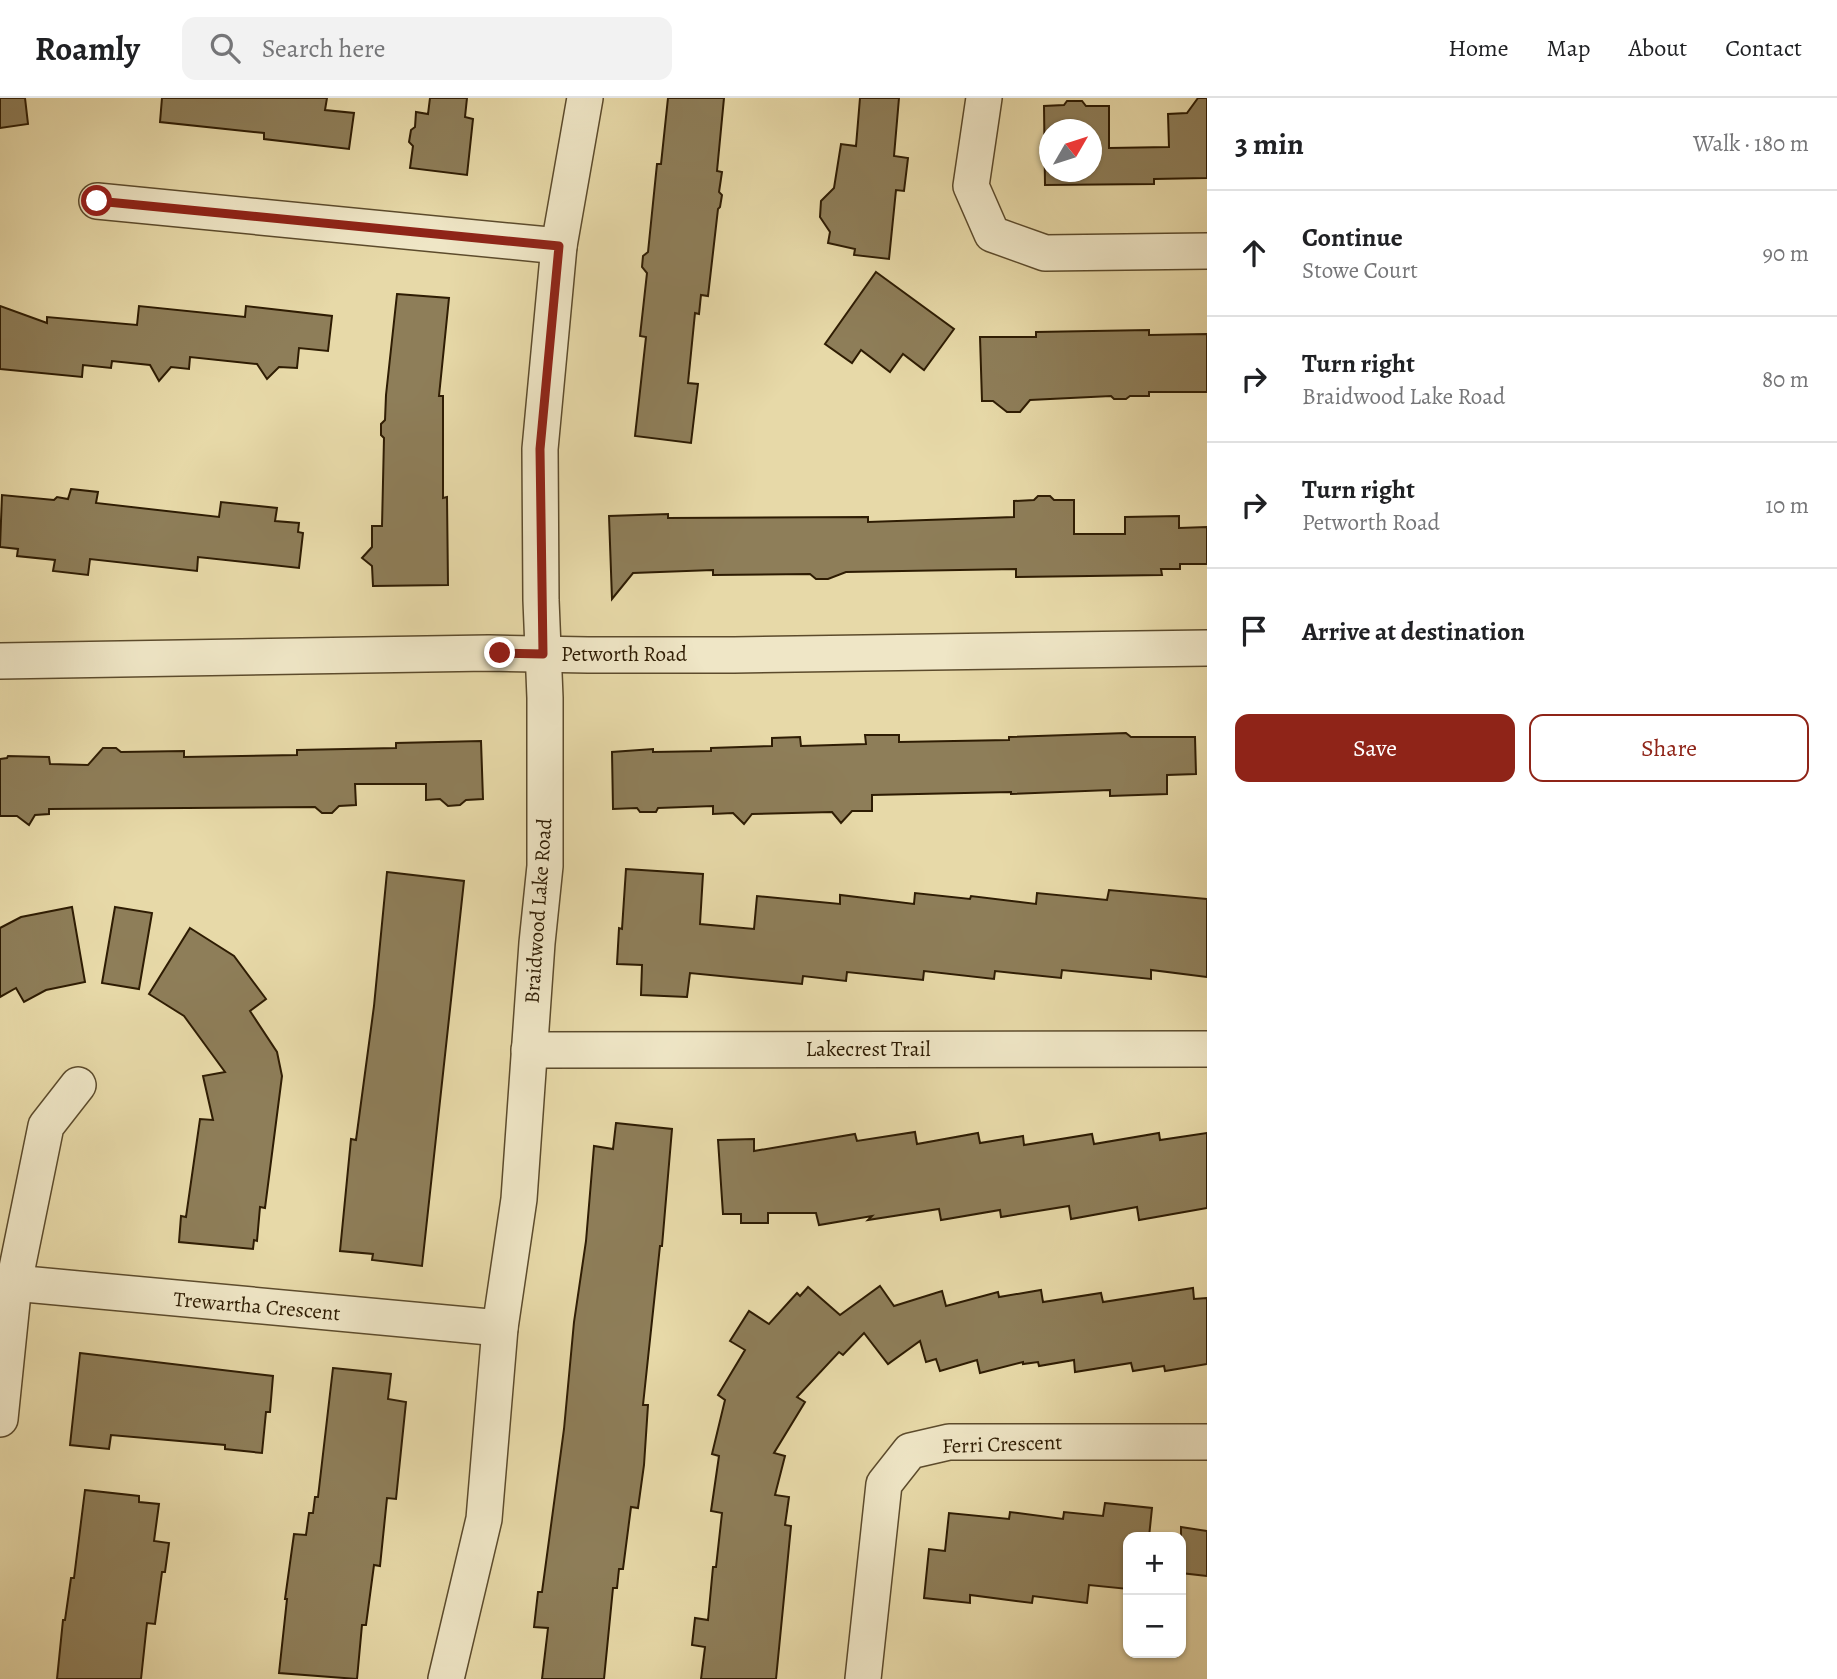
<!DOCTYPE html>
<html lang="en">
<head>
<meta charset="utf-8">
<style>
	:root { --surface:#fff; --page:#f2f2f2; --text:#202124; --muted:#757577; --line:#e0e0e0; --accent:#8f2418 }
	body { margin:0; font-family:Alegreya,serif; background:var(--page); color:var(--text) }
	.controls { position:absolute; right:21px; bottom:21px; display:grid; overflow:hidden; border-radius:14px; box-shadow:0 2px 5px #0004 }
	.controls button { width:63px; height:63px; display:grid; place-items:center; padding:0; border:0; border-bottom:2px solid var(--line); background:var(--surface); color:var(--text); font:35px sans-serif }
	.compass { position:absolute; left:1039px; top:21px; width:63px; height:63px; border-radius:50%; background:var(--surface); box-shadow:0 2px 5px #0004; rotate:51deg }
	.stop { position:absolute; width:21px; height:21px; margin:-16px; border:5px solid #8f2418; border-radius:50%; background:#fff }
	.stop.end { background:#8f2418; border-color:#fff; box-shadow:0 2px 7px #0008 }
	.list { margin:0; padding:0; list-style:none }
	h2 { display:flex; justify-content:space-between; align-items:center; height:91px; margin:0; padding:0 28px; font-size:30px }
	h2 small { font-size:23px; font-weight:400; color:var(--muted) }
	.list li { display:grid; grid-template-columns:46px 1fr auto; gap:21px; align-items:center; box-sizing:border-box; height:126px; padding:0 28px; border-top:2px solid var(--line) }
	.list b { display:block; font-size:26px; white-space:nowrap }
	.list p { margin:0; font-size:23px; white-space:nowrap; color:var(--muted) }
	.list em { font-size:23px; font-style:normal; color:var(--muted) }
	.actions { display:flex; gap:14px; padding:21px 28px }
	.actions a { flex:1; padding:16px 0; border:2px solid var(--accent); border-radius:14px; text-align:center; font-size:24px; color:var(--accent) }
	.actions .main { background:var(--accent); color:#fff }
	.icon { flex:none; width:38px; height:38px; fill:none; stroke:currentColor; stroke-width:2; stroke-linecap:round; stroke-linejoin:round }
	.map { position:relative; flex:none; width:1207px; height:1581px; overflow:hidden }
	header { display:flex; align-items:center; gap:42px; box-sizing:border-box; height:98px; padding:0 35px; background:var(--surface); border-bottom:2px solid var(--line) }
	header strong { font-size:33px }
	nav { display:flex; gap:38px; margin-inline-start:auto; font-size:24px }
	.search { width:490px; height:63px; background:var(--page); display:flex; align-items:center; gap:18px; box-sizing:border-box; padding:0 24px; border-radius:14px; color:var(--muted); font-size:26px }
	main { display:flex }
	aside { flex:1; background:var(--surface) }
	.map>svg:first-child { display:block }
	.building { fill:#8e7e59; stroke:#2e1c03; stroke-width:2; fill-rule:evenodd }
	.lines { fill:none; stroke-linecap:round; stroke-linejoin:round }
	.minor-casing { stroke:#5c4b2c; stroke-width:38 }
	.minor { stroke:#efe6c6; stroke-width:35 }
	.route { stroke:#8f2418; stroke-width:9 }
	.labels { text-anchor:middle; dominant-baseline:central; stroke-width:7; stroke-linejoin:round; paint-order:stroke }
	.street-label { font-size:21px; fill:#2e1c03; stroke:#efe6c6 }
</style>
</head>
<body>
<header>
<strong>Roamly</strong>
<div class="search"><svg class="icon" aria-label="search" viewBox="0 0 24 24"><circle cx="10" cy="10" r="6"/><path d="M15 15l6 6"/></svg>Search here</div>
<nav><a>Home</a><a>Map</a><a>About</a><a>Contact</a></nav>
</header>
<main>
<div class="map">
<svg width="1207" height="1581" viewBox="0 0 1207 1581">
	<rect width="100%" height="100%" fill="#e7d9a8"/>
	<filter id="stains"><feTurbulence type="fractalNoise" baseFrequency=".00286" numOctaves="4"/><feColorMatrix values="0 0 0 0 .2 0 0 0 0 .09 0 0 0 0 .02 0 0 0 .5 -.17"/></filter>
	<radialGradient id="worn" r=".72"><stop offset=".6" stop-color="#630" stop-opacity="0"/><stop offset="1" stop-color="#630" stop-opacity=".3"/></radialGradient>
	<g class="building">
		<polygon points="0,0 25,0 28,26 0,30"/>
		<polygon points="162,0 327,0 325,12 354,15 349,51 264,41 264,35 160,24"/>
		<polygon points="430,0 467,0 465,19 473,21 467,77 410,70 413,48 409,44 411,32 415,29 416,14 428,16"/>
		<polygon points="668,0 724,0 717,73 722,74 719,94 722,97 720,109 718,111 708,198 701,197 699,216 695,215 688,285 698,286 691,345 635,338 646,239 640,238 647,175 642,169 643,158 648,154 657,66 661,66"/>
		<polygon points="860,0 899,0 894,58 908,60 904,93 896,92 889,161 854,157 855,151 828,145 830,134 820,119 821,103 834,90 841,46 856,48"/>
		<path d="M 1198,0 L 1207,0 L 1207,80 L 1154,81 L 1154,86 L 1045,87 L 1044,8 L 1064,7 L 1067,3 L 1082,3 L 1086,8 L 1109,8 L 1109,50 L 1169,49 L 1168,16 L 1187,15 ZM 1049,32 L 1091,32 L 1091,74 L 1049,74 Z"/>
		<polygon points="876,174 954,231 924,272 903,256 890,274 861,252 852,265 825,246"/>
		<polygon points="397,196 449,200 439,298 443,298 443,400 447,399 448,487 373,488 372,468 362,460 372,449 372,428 382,428 384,340 381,337 381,326 385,322 386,297"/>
		<polygon points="0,208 47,225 47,219 137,227 139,208 245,219 246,208 332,218 328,253 299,250 297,270 279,269 267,281 257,266 190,259 189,271 171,269 159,283 150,267 112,263 111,270 83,267 82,279 0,271"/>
		<polygon points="1149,232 1149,237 1207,236 1207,294 1149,294 1149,298 1130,298 1126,301 1114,301 1111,298 1030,302 1020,314 1007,314 993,303 982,303 980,239 1036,239 1036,234"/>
		<polygon points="71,391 98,394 96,405 219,419 221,404 277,410 275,423 299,425 298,434 303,435 299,470 198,459 197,473 90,461 88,477 53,473 55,462 17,458 18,451 0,449 2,397 54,402 57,399 68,401"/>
		<polygon points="1038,398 1050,398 1054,402 1074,402 1074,436 1125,436 1125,419 1179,418 1179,430 1207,429 1207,466 1180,466 1180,471 1161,471 1162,477 1016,479 1016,471 846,474 828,481 816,481 810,476 713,477 713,472 633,475 612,501 609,418 668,416 668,420 868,419 868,424 1014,419 1014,403 1034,402"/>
		<polygon points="1126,635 1131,639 1195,639 1196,676 1167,677 1167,696 1110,698 1110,692 1011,696 1011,694 872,697 872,713 852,713 841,725 832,714 752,716 744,726 733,715 713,716 713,708 658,710 656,714 640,714 637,710 613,711 612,654 653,651 653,654 711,653 711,650 772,648 772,640 800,639 801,648 866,646 865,637 899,637 899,644 1009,642 1009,639"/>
		<polygon points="481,643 483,701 466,702 460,707 448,708 440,701 426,702 426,686 355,686 356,707 339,708 332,715 322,715 315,709 49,711 49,716 35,717 29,727 17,718 0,718 0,661 7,660 8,658 49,659 50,666 88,667 103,650 116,650 121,654 184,653 184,659 297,657 297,652 396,650 396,645"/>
		<polygon points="626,771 703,776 700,826 754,831 757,798 840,806 840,797 914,806 915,795 970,801 971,798 1036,806 1037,795 1107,802 1109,792 1207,801 1207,879 1151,872 1151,881 1062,872 1061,880 995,873 994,881 924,873 923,882 847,874 846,883 803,878 802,886 690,875 687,899 641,897 642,867 617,866 619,830 622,831"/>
		<polygon points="387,774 464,783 422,1168 372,1162 373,1156 340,1153 351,1041 356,1042 374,908"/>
		<polygon points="72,809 85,884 46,892 24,904 16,890 0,899 0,830 21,819"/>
		<polygon points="115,809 152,815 139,891 102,885"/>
		<polygon points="190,830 234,858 266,901 250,913 277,954 282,978 265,1110 260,1109 257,1143 254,1142 253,1151 179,1144 181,1118 186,1119 200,1021 213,1022 203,978 225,974 184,918 149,896"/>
		<polygon points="616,1025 672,1031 662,1148 660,1148 643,1307 648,1307 644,1367 638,1410 631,1409 623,1471 619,1471 617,1490 613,1490 604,1581 542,1581 548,1530 534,1529 538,1494 542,1494 564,1331 574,1224 586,1143 594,1048 613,1051"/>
		<polygon points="915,1034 917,1046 978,1035 980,1045 1023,1038 1024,1047 1092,1036 1094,1046 1159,1035 1160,1042 1207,1035 1207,1110 1139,1122 1137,1109 1071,1121 1069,1108 1001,1119 1000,1112 941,1122 939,1111 868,1122 872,1118 819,1127 816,1115 768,1115 768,1125 741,1125 741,1116 723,1116 718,1042 754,1041 754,1053 855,1036 857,1043"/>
		<polygon points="880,1188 894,1208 942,1193 946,1208 998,1194 999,1199 1041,1192 1043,1204 1101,1195 1103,1204 1193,1190 1194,1201 1207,1200 1207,1266 1165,1273 1164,1268 1133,1273 1131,1265 1075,1274 1074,1262 1039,1268 1038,1264 1023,1266 1023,1264 980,1275 977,1262 940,1273 936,1261 926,1264 920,1243 888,1266 864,1235 843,1257 839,1254 797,1299 805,1304 774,1355 785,1358 775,1397 789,1399 785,1427 791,1428 776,1581 701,1581 705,1549 692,1547 695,1520 708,1522 713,1469 716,1469 722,1415 711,1413 719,1358 712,1356 725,1302 718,1297 745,1252 730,1243 749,1213 769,1226 797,1195 800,1198 808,1189 840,1217"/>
		<polygon points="80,1255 273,1278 270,1314 266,1314 262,1355 225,1351 225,1347 111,1337 109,1351 70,1347"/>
		<polygon points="333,1270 391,1276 388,1301 406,1304 396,1401 387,1400 380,1468 374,1467 366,1527 362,1527 357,1581 279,1575 287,1501 285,1501 294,1436 306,1437 309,1415 313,1415 315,1399 318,1399"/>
		<polygon points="85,1392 139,1398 139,1404 159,1406 154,1443 169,1445 165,1474 162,1474 155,1526 147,1525 141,1581 57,1581 63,1522 65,1522 71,1480 74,1480"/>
		<polygon points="1105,1405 1152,1410 1149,1439 1128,1439 1128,1491 1089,1487 1087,1505 1033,1498 1032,1505 970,1497 970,1505 924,1500 929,1451 945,1453 949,1415 1009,1421 1010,1414 1063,1421 1064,1414 1103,1418"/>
		<polygon points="1181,1429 1207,1433 1207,1478 1181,1475"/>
	</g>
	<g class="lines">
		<g class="minor-casing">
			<g id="minor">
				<polyline points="984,0 971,88 992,136 1045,155 1207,153"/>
				<polyline points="97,103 559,148"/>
				<polyline points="0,563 489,555 588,557 734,557 1207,550"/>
				<polyline points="529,952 1207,951"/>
				<polyline points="14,1185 500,1230"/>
				<polyline points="0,1321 14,1185 46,1028 78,987"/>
				<polyline points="446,1581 484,1421 500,1230 519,1101 537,845 545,768 545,600 541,502 540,351 559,148 585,0"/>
				<polyline points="863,1581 884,1386 910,1353 949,1344 1207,1344"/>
			</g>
		</g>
		<use href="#minor" class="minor"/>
	</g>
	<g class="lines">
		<polyline class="route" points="97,103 559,148 540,351 543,556 500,555"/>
	</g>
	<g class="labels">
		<g class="street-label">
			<text x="624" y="556">Petworth Road</text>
			<text transform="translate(538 813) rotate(-86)">Braidwood Lake Road</text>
			<text x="868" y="951">Lakecrest Trail</text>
			<text transform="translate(257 1208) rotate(5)">Trewartha Crescent</text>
			<text transform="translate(1002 1346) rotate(-2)">Ferri Crescent</text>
		</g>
	</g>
	<rect width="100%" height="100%" filter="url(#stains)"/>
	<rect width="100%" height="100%" fill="url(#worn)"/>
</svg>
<div class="controls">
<button>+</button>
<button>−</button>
</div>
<svg class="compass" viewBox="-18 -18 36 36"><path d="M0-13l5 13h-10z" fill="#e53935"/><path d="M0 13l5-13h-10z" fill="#757577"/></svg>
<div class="stop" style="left:97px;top:103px"></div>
<div class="stop end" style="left:500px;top:555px"></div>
</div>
<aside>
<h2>3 min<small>Walk · 180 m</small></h2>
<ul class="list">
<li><svg class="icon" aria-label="ahead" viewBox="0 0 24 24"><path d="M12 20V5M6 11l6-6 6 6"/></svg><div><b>Continue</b><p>Stowe Court</p></div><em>90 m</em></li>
<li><svg class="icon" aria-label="right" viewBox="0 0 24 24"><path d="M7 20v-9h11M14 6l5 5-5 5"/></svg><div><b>Turn right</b><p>Braidwood Lake Road</p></div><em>80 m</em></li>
<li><svg class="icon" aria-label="right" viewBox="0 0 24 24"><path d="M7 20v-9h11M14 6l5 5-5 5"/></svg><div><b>Turn right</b><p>Petworth Road</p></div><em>10 m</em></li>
<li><svg class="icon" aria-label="arrive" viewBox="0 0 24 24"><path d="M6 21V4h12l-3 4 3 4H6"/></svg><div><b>Arrive at destination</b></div></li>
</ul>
<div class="actions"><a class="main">Save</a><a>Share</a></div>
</aside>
</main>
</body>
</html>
